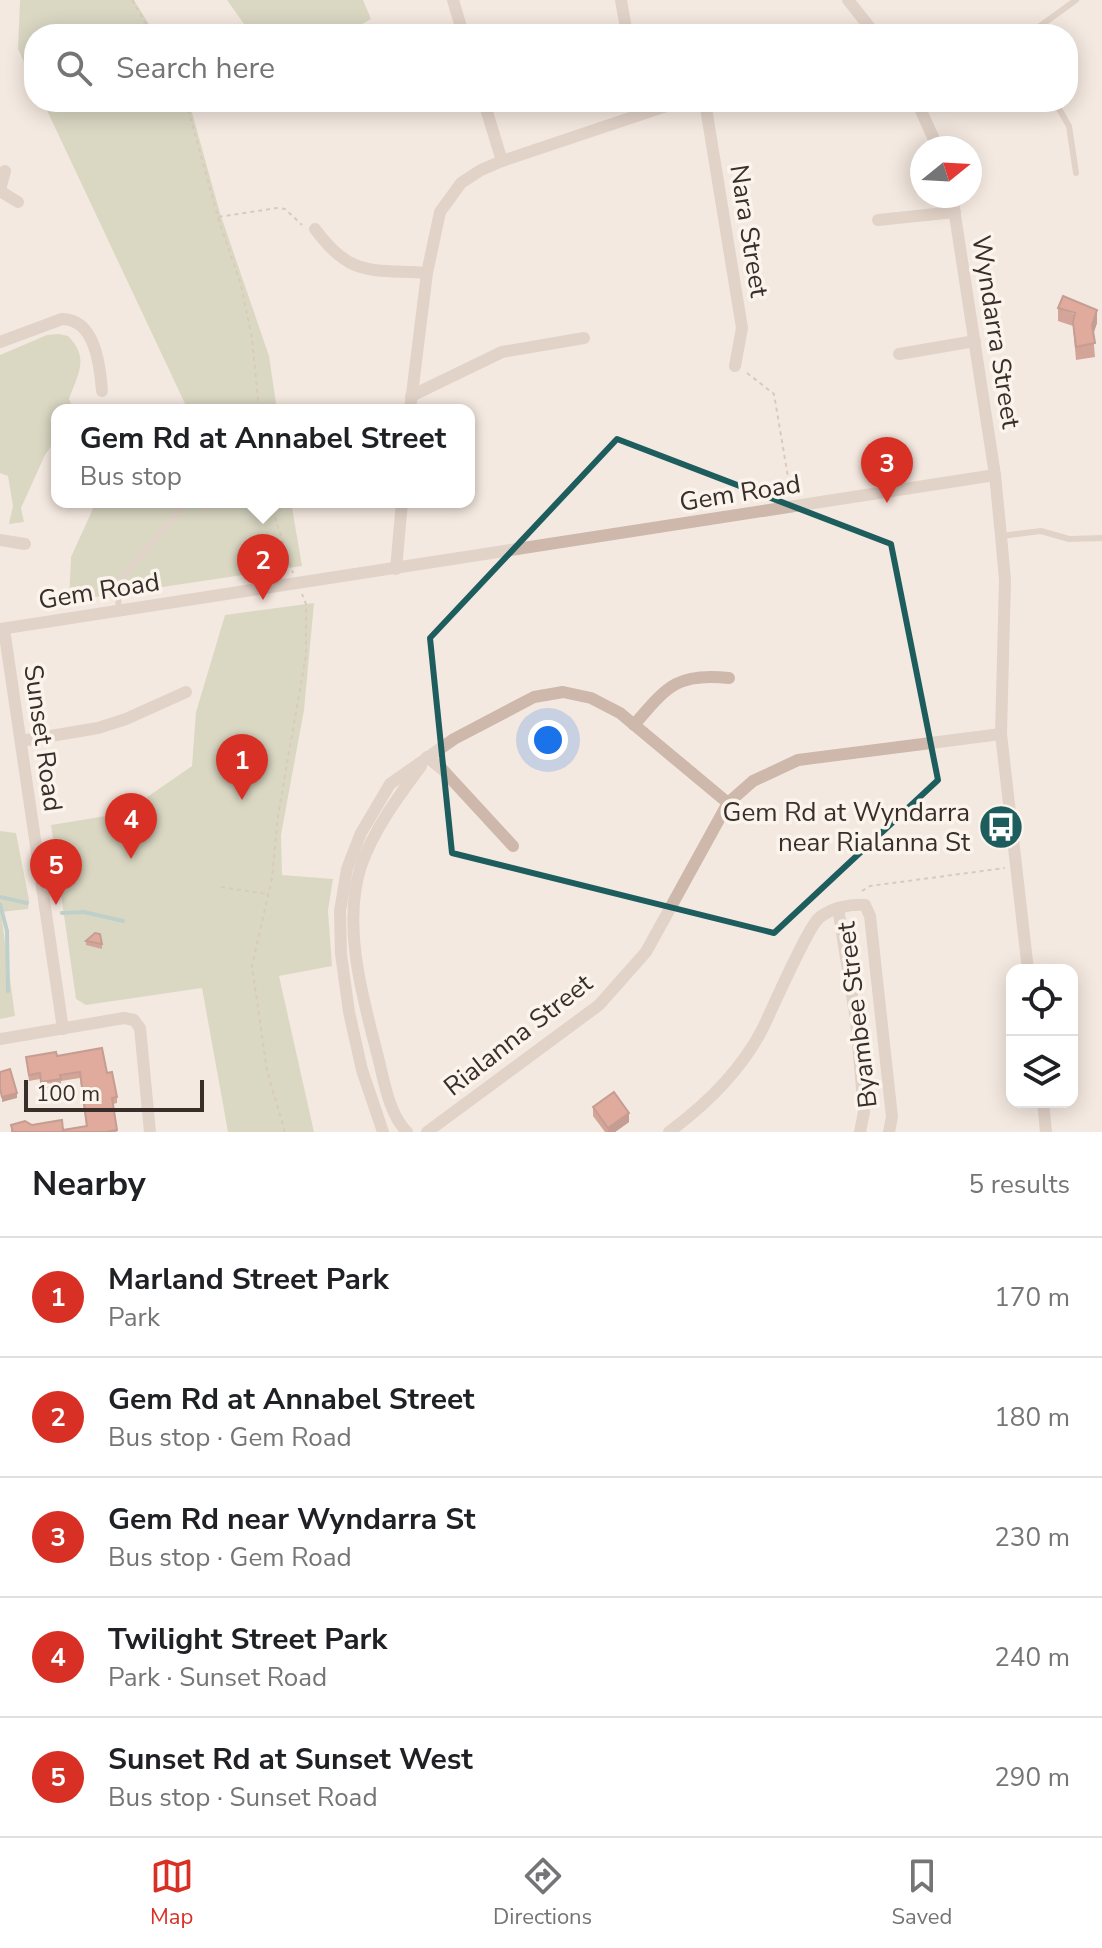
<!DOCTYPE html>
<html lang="en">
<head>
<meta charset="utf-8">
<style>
	:root { --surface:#fff; --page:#f6f6f6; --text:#202124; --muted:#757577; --line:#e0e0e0; --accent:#d93025 }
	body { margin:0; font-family:"Nunito Sans",sans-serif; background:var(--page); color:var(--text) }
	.controls { position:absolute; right:24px; bottom:24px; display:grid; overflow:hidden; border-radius:16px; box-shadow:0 4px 20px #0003 }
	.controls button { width:72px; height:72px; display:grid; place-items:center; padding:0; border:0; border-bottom:2px solid var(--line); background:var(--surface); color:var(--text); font:40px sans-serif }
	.compass { position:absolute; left:910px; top:136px; width:72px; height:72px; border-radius:50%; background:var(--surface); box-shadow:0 4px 20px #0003; rotate:72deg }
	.scale { position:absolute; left:24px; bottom:20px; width:180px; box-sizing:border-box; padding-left:8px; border:4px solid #3a2e2a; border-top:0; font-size:22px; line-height:28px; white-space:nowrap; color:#3a2e2a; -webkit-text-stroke:6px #fbf4ed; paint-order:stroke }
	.you { position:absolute; left:548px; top:740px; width:28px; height:28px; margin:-20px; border:6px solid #fff; border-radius:50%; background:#1a73e8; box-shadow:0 0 0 12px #1a73e833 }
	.badge { display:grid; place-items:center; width:52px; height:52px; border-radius:50%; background:var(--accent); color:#fff; font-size:26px; font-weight:700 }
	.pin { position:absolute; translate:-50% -66px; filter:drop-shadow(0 2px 4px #0008) }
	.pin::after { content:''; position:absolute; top:42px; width:28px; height:24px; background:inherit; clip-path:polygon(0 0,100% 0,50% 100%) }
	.popup { position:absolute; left:51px; top:404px; width:424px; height:104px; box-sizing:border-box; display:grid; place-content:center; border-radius:16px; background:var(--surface); filter:drop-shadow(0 2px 6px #0005); font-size:26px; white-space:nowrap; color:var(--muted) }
	.popup b { font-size:30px; color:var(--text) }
	.popup::after { content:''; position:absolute; left:50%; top:100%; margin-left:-16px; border:16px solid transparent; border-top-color:var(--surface) }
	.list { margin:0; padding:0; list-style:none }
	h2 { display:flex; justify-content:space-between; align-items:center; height:104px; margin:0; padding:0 32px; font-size:34px }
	h2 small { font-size:26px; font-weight:400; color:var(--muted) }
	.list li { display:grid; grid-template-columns:52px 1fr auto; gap:24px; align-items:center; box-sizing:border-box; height:120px; padding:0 32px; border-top:2px solid var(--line) }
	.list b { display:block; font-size:30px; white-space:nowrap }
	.list p { margin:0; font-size:26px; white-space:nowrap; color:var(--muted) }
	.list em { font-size:26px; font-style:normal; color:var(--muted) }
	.icon { flex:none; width:44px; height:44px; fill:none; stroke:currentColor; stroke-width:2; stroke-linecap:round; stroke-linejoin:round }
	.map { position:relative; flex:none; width:1102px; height:1132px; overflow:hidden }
	.search { position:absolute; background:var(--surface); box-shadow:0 4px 20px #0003; left:24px; right:24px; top:24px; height:88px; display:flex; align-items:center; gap:20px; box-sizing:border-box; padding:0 28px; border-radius:32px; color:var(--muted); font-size:30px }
	.sheet { height:704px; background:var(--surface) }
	nav { display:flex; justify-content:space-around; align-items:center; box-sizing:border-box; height:112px; border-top:2px solid var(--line); background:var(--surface); font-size:22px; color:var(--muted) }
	nav a { display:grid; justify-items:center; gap:4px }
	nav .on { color:var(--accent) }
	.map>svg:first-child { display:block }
	.green { fill:#bac49f }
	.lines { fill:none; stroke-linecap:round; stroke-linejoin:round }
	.stream { stroke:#7eb2b0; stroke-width:4 }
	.path { stroke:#b9a295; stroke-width:2; stroke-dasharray:4 4; stroke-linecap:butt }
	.service { stroke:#cdb8ab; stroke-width:6 }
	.minor { stroke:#cdb8ab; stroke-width:12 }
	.wall { fill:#ac5240 }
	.shaded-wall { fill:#8c4234 }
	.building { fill:#c85f4a; stroke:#8c4234; stroke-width:2 }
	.marked { fill:none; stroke:#1e5d5d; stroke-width:6; stroke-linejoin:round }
	.labels { text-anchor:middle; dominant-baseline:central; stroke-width:7; stroke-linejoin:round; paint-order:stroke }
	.street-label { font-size:26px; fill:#3a2e2a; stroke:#fbf4ed }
	.poi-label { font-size:26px; fill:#3a2e2a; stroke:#fbf4ed; text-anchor:end }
</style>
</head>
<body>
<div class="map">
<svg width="1102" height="1132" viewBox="0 0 1102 1132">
	<rect width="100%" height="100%" fill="#f4e9e0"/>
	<g class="green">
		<polygon points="20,0 134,0 155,34 34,34 34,83 18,49"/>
		<polygon points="227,0 363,0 371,19 345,34 251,34"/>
		<polygon points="43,102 189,102 220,213 269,356 277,410 188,410"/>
		<path d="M 59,334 L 68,336 C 90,358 78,374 69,399 L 74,410 L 57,410 L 57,438 L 45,455 L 21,508 L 24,522 L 9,524 L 13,506 L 8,476 L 0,473 L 0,355 L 47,335 Z"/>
		<polygon points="96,502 291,502 302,566 69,601 71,557"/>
		<polygon points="314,603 304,710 281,835 282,875 333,879 328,910 332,966 279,976 314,1132 228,1132 202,988 86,1005 76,999 51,825 124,813 192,766 196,712 225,615"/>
		<polygon points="0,831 16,833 29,900 28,909 1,912 15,1016 0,1019"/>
	</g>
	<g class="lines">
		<g class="stream">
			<polyline points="0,897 27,903"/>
			<polyline points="0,904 7,931 8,991"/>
			<polyline points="62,913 84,912 123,921"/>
		</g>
		<g class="path">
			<polyline points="132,0 152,34"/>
			<polyline points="186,102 218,217 277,208 285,209 302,225"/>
			<polyline points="218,218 241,285 252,338 259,410"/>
			<polyline points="747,373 774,394 791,495"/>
			<polyline points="270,502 293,573"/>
			<polyline points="221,887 267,894"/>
			<polyline points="862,891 870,886 1005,868"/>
			<polyline points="285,1132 267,1071 252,966 272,878 278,815 306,655 306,604 302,594"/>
		</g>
		<g class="service">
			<polyline points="1029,34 1076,0"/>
			<polyline points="1055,102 1069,126 1076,173"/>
			<polyline points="199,502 207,509"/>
			<polyline points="1001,536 1041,531 1069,539 1102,538"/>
			<polyline points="119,610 117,583 187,502"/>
		</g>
		<g class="minor">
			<polyline points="453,0 463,34"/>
			<polyline points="621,0 627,34"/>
			<polyline points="848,0 875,34"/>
			<polyline points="484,102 502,161"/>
			<polyline points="705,102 742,328 735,366"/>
			<polyline points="917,102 938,148"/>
			<polyline points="0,190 5,171"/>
			<polyline points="0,191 18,202"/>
			<polyline points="952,196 995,475 1001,536 1005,580 1001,734 1028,970"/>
			<polyline points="878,220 955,212"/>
			<path d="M 315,229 C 351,278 371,269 427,273"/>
			<path d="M 0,342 L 62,319 C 95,319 100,365 102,391"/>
			<polyline points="899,354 975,341"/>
			<polyline points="411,396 502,352 584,338"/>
			<polyline points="410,410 427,273 440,212 461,183 481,170 502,161 678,102"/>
			<polyline points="0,540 25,544"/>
			<polyline points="396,569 402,502"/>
			<polyline points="0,629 995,475"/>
			<polyline points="4,629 63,1029"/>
			<path d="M 634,725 C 666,688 676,672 729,678"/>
			<polyline points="21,741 98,728 126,719 186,692"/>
			<polyline points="427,757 442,769 513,846"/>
			<polyline points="838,908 856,1020 864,1112 860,1132"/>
			<polyline points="0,1039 124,1018 134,1020 140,1028 150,1132"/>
			<polyline points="1043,1102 1046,1132"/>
			<polyline points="383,1132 362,1070 349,1012 341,954 340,911 347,869 361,833 390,784 454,739 534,697 563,692 591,698 620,713 728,803"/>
			<path d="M 407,1132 C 388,1113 384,1079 377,1053 C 362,995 342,925 361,866 C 374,829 398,797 421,766"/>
			<polyline points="427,1132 599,1005 646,952 728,803 753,781 798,760 1001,734"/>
			<path d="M 669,1132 C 707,1104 741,1071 763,1028 C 772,1009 808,927 819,918 C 831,908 849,904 865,905 L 870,916 L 892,1117 L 889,1132"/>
		</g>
	</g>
	<g class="wall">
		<polygon points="1058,308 1097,323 1093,334 1095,357 1076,360 1073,326 1058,321"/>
		<polygon points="86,941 102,944 102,949 86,945"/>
		<polygon points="57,1056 107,1073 117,1097 117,1103 113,1104 117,1132 11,1132 11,1125 32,1125 63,1130 86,1126 80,1078 61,1081 61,1085 41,1089 40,1079 29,1081 26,1057"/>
		<polygon points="593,1107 629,1122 615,1132 605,1132 593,1116"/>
	</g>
	<g class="shaded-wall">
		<polygon points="1097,310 1097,323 1092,338 1092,325"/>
		<polygon points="17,1093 17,1098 2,1102 2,1097"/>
		<polygon points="629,1113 629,1122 615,1132 608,1132 608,1128"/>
	</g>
	<g class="building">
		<polygon points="1063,296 1097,310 1092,325 1095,343 1076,347 1073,322 1075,313 1058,308"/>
		<polygon points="95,933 100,934 102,944 86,941"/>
		<polygon points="102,1048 107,1073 112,1072 117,1097 112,1098 117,1130 106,1132 13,1132 11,1125 25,1121 32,1125 62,1120 63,1130 87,1126 80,1072 60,1075 61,1079 41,1082 40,1073 29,1075 26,1057 56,1052 57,1056"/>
		<polygon points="10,1069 17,1093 2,1097 0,1089 0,1072"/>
		<polygon points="614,1092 629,1113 608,1128 593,1107"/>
	</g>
	<path d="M0 0H1102V1132H0ZM 617,439 L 891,544 L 938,780 L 774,933 L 452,853 L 430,638 Z" fill="#f4e9e0" fill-opacity=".55" fill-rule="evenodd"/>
	<path class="marked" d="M 617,439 L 891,544 L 938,780 L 774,933 L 452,853 L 430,638 Z"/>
	<defs>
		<g id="bus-disc" transform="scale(2.3)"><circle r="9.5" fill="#1e5d5d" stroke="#fbf4ed"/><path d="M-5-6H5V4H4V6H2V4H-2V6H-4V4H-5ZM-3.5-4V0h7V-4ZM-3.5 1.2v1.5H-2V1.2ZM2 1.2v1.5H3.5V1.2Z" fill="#fff"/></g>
	</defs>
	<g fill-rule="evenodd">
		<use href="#bus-disc" x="1001" y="827"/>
	</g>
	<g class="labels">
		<g class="street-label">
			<text transform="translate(749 231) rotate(81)">Nara Street</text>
			<text transform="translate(996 332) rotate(81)">Wyndarra Street</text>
			<text transform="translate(740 493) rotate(-9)">Gem Road</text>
			<text transform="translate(99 591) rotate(-9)">Gem Road</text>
			<text transform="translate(43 738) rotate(82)">Sunset Road</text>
			<text transform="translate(857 1015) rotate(-97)">Byambee Street</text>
			<text transform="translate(518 1035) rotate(-38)">Rialanna Street</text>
		</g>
		<g class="poi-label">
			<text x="970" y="812">Gem Rd at Wyndarra<tspan x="970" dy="30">near Rialanna St</tspan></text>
		</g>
	</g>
</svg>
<div class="controls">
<button><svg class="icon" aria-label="locate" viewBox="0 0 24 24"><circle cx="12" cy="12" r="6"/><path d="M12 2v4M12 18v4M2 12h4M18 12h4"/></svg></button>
<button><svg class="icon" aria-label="layers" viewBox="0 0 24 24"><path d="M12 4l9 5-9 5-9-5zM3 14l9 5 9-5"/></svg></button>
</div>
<svg class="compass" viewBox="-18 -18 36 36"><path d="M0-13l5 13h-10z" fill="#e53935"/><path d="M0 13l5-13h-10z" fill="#757577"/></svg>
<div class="scale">100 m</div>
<div class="you"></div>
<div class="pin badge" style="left:242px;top:800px">1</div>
<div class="pin badge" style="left:263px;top:600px">2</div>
<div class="popup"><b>Gem Rd at Annabel Street</b>Bus stop</div>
<div class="pin badge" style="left:887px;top:503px">3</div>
<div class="pin badge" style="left:131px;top:859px">4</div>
<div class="pin badge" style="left:56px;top:905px">5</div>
<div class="search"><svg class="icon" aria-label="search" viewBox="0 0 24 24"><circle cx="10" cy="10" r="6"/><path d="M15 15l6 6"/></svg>Search here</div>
</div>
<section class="sheet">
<h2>Nearby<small>5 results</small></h2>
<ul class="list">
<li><span class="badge">1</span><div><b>Marland Street Park</b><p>Park</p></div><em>170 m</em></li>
<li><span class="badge">2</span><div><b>Gem Rd at Annabel Street</b><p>Bus stop · Gem Road</p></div><em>180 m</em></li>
<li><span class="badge">3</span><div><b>Gem Rd near Wyndarra St</b><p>Bus stop · Gem Road</p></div><em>230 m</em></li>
<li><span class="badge">4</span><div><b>Twilight Street Park</b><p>Park · Sunset Road</p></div><em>240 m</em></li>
<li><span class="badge">5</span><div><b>Sunset Rd at Sunset West</b><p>Bus stop · Sunset Road</p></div><em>290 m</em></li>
</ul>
</section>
<nav>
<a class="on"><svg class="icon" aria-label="map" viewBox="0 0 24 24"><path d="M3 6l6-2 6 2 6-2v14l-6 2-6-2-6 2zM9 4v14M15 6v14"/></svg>Map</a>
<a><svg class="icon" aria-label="directions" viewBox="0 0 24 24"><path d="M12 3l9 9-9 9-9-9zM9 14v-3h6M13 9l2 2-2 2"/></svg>Directions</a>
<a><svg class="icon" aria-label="saved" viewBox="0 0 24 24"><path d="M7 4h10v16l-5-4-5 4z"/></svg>Saved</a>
</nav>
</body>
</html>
